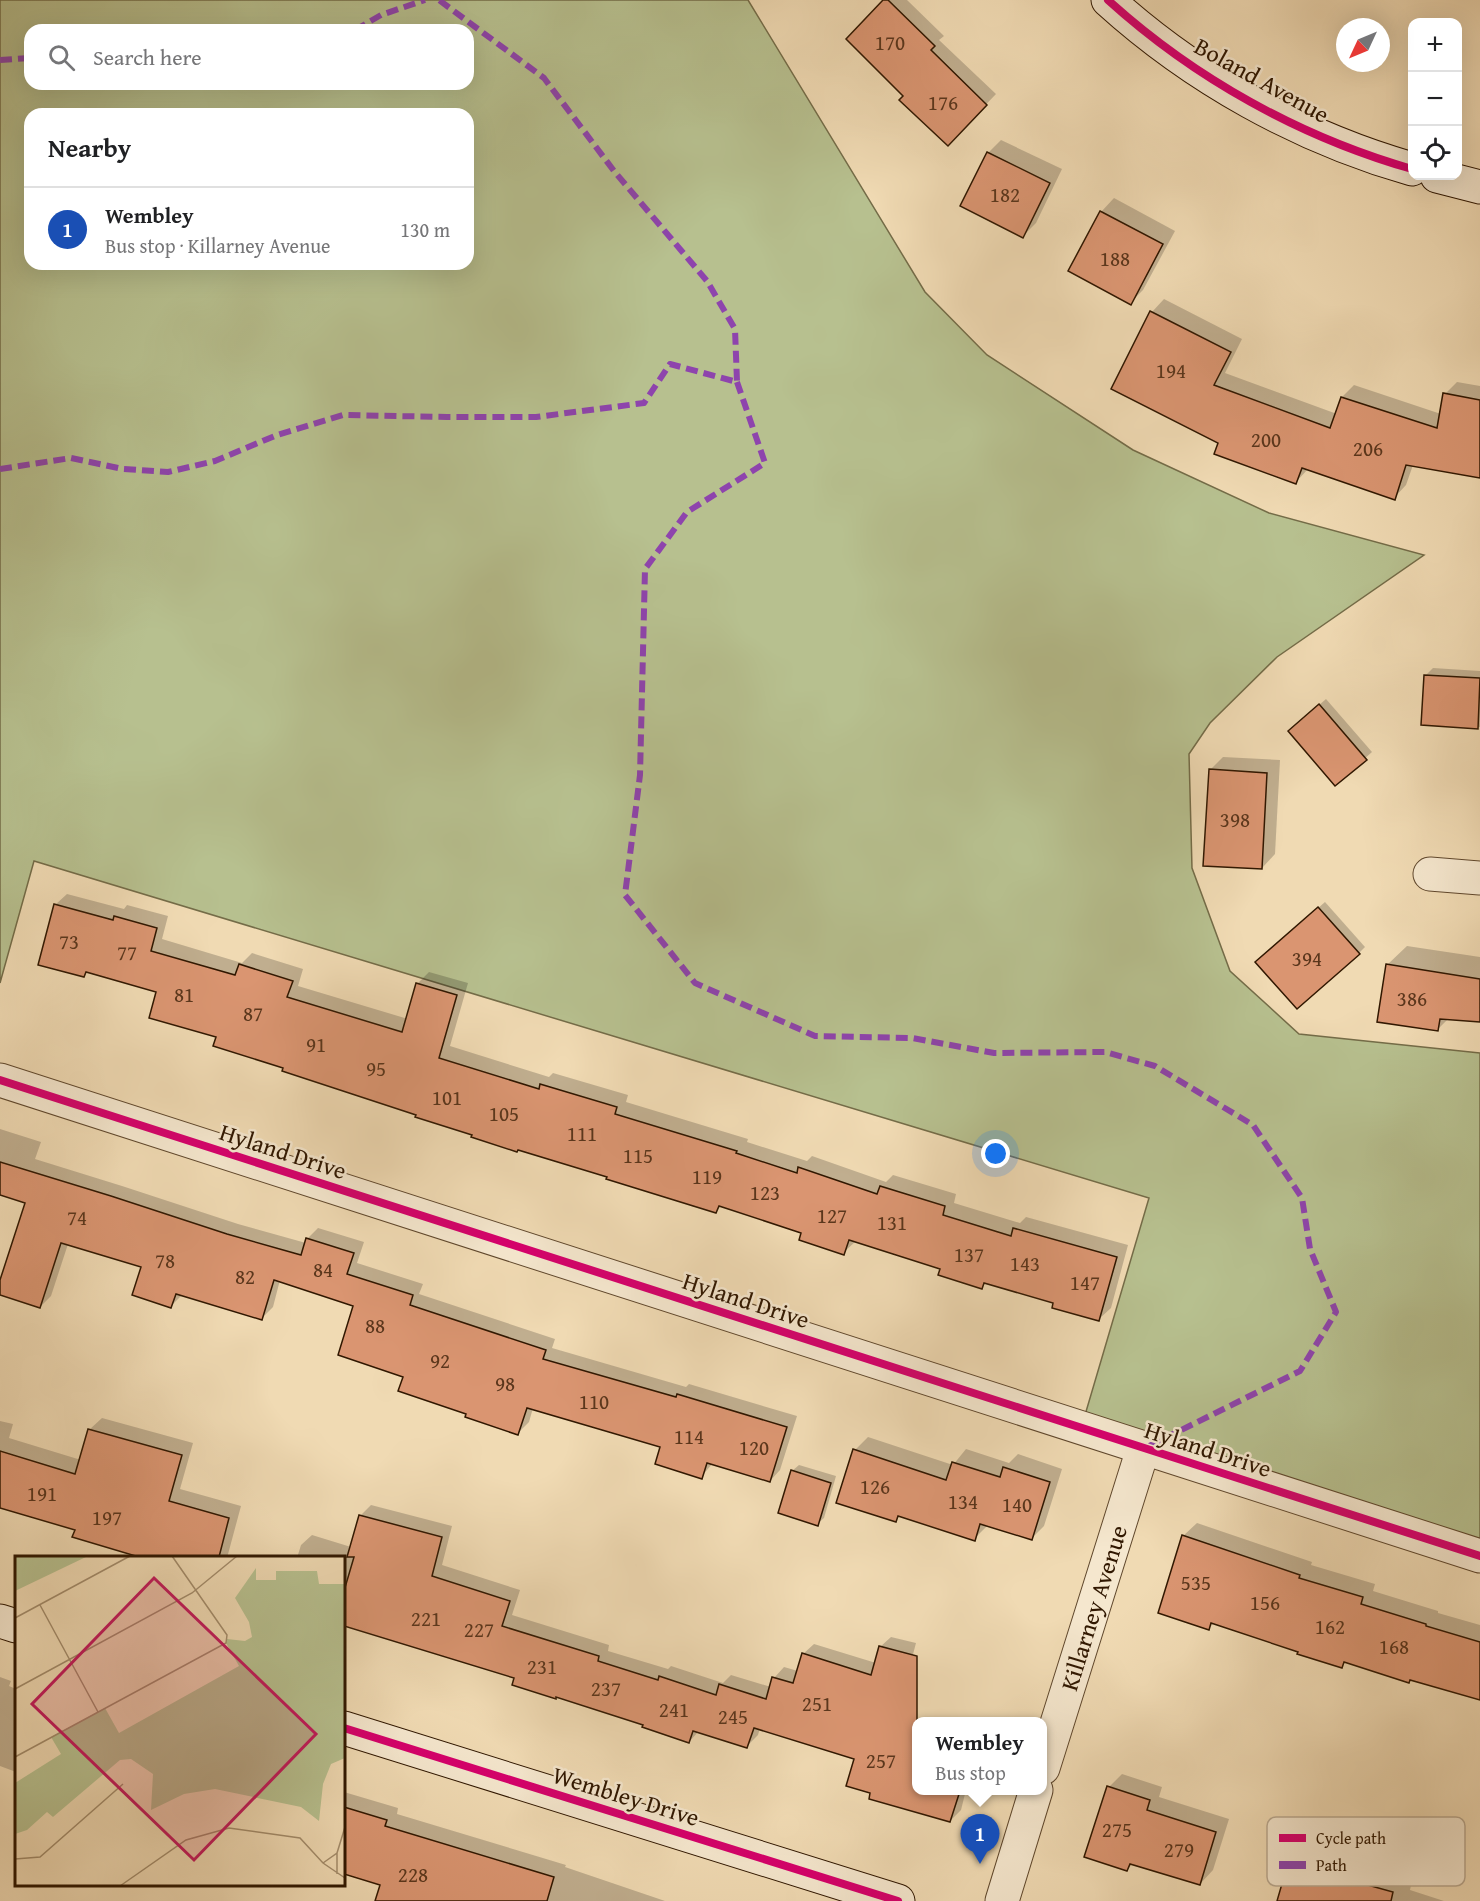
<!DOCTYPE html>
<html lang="en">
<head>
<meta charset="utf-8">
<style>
	:root { --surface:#fff; --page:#f2f2f2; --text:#202124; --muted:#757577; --line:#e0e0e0; --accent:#7c3aed }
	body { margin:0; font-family:"Gentium Book Plus",serif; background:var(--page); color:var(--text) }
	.controls { position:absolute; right:18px; top:18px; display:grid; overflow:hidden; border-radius:12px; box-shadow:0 6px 24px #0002 }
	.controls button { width:54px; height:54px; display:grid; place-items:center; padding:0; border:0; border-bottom:2px solid var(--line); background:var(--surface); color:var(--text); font:30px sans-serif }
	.compass { position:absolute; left:1336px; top:18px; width:54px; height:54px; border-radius:50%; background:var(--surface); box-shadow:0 6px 24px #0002; rotate:226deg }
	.you { position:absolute; left:996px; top:1154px; width:21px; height:21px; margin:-15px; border:4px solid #fff; border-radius:50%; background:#1a73e8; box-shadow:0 0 0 9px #1a73e833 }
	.badge { display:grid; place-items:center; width:39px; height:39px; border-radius:50%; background:var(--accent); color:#fff; font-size:20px; font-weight:700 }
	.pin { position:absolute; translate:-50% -50px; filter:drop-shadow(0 2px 3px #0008) }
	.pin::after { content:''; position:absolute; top:32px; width:21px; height:18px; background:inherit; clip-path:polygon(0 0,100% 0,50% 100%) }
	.popup { position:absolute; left:912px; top:1717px; width:135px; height:78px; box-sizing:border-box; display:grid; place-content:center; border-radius:12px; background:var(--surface); filter:drop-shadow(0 2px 4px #0005); font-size:20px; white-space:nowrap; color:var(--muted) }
	.popup b { font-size:22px; color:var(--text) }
	.popup::after { content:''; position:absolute; left:50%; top:100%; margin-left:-12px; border:12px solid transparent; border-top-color:var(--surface) }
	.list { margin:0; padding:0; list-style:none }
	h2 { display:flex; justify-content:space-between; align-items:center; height:78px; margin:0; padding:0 24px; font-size:26px }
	h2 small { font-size:20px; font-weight:400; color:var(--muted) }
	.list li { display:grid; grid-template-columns:39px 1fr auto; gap:18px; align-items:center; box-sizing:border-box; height:84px; padding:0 24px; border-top:2px solid var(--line) }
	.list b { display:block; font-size:22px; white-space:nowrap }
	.list p { margin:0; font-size:20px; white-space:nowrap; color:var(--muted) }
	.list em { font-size:20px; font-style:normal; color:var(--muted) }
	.icon { flex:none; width:33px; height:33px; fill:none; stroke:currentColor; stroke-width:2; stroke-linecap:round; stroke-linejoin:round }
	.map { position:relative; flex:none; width:1480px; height:1901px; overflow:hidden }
	.search { position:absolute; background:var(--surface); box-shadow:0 6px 24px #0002; left:24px; top:24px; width:450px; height:66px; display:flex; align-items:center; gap:15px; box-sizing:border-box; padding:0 21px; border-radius:18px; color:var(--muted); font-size:22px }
	.panel { position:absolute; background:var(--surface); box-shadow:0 6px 24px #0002; left:24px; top:108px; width:450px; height:162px; border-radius:18px }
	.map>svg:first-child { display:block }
	.green { fill:#b7c08f; stroke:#746c48; stroke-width:1.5; fill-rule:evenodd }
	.shadow { fill:#0003 }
	.building { fill:#da9571; stroke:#301700; stroke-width:1.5 }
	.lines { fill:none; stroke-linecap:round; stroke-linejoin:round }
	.street-casing { stroke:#60482d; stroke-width:35 }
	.secondary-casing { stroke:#301700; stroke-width:35 }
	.street { stroke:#f5e7ce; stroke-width:33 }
	.secondary { stroke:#f5e7ce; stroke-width:33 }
	.quiet { stroke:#8e44ad; stroke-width:6; stroke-dasharray:12 6; stroke-linecap:butt }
	.cycleway-casing { stroke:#f5e7ce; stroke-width:11 }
	.cycleway { stroke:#d6006c; stroke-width:8 }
	.labels { text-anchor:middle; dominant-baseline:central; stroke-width:5; stroke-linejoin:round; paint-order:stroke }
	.number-label { font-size:21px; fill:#5a361c }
	.street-label { font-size:24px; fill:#301700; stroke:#f5e7ce }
	.inset-road { fill:none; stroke:#a38c6b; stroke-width:1.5 }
	.view { fill:#c2185b; fill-opacity:0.15; stroke:#c2185b; stroke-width:3 }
	.inset-edge { fill:none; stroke:#301700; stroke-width:3 }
	.key { fill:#f5e7ce; stroke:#baa990; stroke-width:1.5 }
	.key-label { font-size:16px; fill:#301700 }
</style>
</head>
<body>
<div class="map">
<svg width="1480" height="1901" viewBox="0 0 1480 1901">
	<rect width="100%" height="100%" fill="#f0dab3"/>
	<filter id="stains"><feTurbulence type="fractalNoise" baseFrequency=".00333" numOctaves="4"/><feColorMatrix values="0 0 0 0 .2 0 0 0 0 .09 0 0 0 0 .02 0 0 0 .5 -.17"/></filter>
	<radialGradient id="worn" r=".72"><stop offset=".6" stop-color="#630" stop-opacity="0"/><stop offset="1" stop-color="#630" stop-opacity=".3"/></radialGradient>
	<path class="green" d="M 0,0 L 748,0 L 925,292 L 987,355 L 1133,450 L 1269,513 L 1424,555 L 1277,657 L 1210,723 L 1189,754 L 1192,868 L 1230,971 L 1299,1034 L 1480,1053 L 1480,1559 L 1080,1432 L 1149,1198 L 34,861 L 0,983 ZM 30,30 L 468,30 L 468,84 L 30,84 ZM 30,114 L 468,114 L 468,264 L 30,264 Z"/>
	<g class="shadow">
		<polygon points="886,0 907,0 944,36 939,40 996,94 948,144 906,96"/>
		<polygon points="1001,140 1062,169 1036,223 1023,236 988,153"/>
		<polygon points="1114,198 1175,231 1143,290 1130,303 1070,271 1101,212"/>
		<polygon points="1164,299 1242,339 1225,373 1337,414 1342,397 1354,385 1441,414 1445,394 1457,382 1480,386 1480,477 1413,465 1406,485 1394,498 1308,469 1295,483 1113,388 1152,312"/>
		<polygon points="1433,668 1480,671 1480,727 1422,724 1425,676"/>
		<polygon points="1326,699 1372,752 1336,784 1296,725"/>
		<polygon points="1223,757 1280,760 1275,854 1262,868 1210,770"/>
		<polygon points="67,894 124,909 127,905 168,916 162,939 242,963 252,953 303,969 298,986 408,1019 418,983 429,972 468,983 450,1046 549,1077 553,1073 628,1095 626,1102 748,1139 747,1142 807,1161 812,1156 886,1182 893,1175 956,1194 954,1203 1020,1223 1026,1217 1128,1245 1111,1308 1099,1319 1055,1302 987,1282 982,1287 942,1268 856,1241 843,1253 803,1232 722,1205 716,1211 474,1134 285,1067 218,1036 158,991 88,971 84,975 55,905"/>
		<polygon points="1325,902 1365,947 1359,953 1263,956"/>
		<polygon points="1407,946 1480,957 1480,1020 1449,1018 1437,1030 1387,965"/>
		<polygon points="0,1129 41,1142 35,1159 122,1186 238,1224 306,1243 307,1239 318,1228 364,1242 357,1263 423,1284 419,1294 555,1339 552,1348 686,1387 689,1384 797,1416 780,1470 770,1481 713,1463 701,1477 662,1446 533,1408 529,1422 518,1433 467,1413 405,1376 355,1305 280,1280 273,1307 262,1318 182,1295 171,1306 143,1266 68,1244 51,1296 40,1307 0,1294 0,1285 27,1202 0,1194"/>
		<polygon points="102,1418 193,1443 180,1489 241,1506 227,1558 150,1558 74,1536 77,1529 0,1507 0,1421 13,1424 9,1438 81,1460 89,1430"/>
		<polygon points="868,1437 953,1465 966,1449 1009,1463 1018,1454 1062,1469 1044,1526 1031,1539 988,1525 974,1539 900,1516 896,1520 855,1450"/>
		<polygon points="799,1465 836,1476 824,1518 817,1524 792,1471"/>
		<polygon points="371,1505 452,1526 442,1565 520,1590 512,1615 609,1645 608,1651 668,1669 671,1666 723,1683 731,1675 771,1687 774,1678 784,1667 798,1671 803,1654 814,1644 876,1663 880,1647 891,1637 916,1643 897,1715 919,1722 917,1722 917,1790 966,1790 961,1810 950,1821 856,1758 760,1728 758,1735 747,1746 699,1731 689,1742 516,1677 344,1624 344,1558 297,1558 301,1545 312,1535 351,1547 360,1516"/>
		<polygon points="1197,1523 1312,1562 1311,1565 1375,1584 1373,1591 1438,1611 1438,1613 1480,1625 1480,1698 1346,1662 1342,1666 1214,1623 1209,1628 1183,1536"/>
		<polygon points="0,1677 11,1681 9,1686 16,1689 16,1772 0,1766"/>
		<polygon points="1122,1774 1162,1787 1159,1797 1229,1819 1213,1870 1200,1884 1133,1863 1127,1870 1109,1787"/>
		<polygon points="344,1792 398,1808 397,1814 566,1865 565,1867 665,1901 377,1901 382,1884 344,1873"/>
		<polygon points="1300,1852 1366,1871 1369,1867 1412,1881 1410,1890 1444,1901 1278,1901 1289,1863"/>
	</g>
	<g class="building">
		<polygon points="883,0 888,0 935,46 931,50 987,105 948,146 899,100 903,96 846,39"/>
		<polygon points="987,152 1050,183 1023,238 960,206"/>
		<polygon points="1100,211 1163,244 1131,305 1068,271"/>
		<polygon points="1150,311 1231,352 1214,385 1330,428 1341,397 1437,428 1443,393 1480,400 1480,478 1406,465 1395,500 1302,468 1296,484 1214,454 1218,443 1111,389"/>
		<polygon points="1424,675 1480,678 1478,729 1421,725"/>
		<polygon points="1319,704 1367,760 1335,786 1288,731"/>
		<polygon points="1209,769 1267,773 1262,869 1203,866"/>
		<polygon points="54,904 113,920 114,916 157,928 151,951 235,975 239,964 293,981 287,997 402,1032 416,983 457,995 439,1058 539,1089 540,1084 617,1107 615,1114 737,1151 736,1153 797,1173 798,1167 877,1194 880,1186 945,1206 943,1215 1011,1236 1013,1228 1117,1257 1099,1321 1052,1308 1053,1303 984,1283 982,1289 938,1275 940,1269 849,1240 844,1255 799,1240 801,1233 719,1206 716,1213 606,1179 607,1177 518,1150 517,1152 471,1137 472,1135 415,1117 416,1115 282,1071 283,1068 213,1046 216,1037 149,1018 156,992 86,972 84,977 38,965"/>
		<polygon points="1318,907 1360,954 1297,1009 1255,962"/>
		<polygon points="1386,964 1480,979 1480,1022 1440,1019 1438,1031 1377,1022"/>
		<polygon points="0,1162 111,1196 227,1234 301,1255 306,1238 354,1253 347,1274 413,1295 410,1305 546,1350 543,1359 676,1397 677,1394 787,1427 770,1482 707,1463 702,1479 655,1464 660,1447 527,1408 518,1435 465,1417 466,1414 398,1391 403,1377 338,1355 353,1306 274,1280 262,1320 176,1294 171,1308 132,1295 141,1267 61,1243 40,1308 0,1295 0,1280 25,1203 0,1195"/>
		<polygon points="88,1429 182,1455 169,1501 229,1518 219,1557 139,1557 72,1537 75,1530 0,1508 0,1451 75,1474"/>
		<polygon points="853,1449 946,1480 952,1462 1000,1477 1003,1467 1050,1482 1032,1540 980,1524 975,1541 898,1516 896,1522 836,1503"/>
		<polygon points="791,1470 831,1483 818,1526 778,1513"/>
		<polygon points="359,1515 442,1537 432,1576 510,1601 502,1626 599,1656 598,1661 658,1680 659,1676 716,1695 719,1684 766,1699 772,1677 793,1683 802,1653 871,1675 879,1646 917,1656 917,1791 960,1791 950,1822 869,1799 870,1793 846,1786 854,1759 754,1728 747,1748 693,1731 689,1743 642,1727 643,1725 556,1697 556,1699 512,1685 514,1678 344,1626 344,1591 354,1557 347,1557"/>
		<polygon points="1182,1535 1300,1575 1299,1578 1363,1597 1361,1604 1426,1624 1426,1626 1480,1642 1480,1700 1410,1680 1409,1683 1344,1662 1342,1668 1297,1654 1298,1652 1211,1623 1209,1630 1158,1613"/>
		<polygon points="1107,1786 1150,1800 1147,1810 1216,1832 1200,1885 1130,1864 1127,1871 1084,1857"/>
		<polygon points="344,1807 387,1820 385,1826 554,1877 547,1901 375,1901 380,1885 344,1874"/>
		<polygon points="1288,1863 1393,1892 1391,1901 1277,1901"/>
	</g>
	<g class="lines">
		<g class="street-casing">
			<g id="street">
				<polyline points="1430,874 1480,878"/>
				<polyline points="0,1080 1480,1556"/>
				<path id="s1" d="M 1043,1768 L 1143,1449"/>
				<polyline points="1002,1901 1036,1790"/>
			</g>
		</g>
		<g class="secondary-casing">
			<g id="secondary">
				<path d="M 1108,0 C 1194,78 1300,137 1412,169"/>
				<polyline points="1437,176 1480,187"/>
				<polyline points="0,1621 16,1626"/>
				<polyline points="344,1728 898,1901"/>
			</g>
		</g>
		<use href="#street" class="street"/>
		<use href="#secondary" class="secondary"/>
		<g class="quiet">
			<polyline points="355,30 381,15 425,0"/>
			<polyline points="0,60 30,58"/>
			<polyline points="737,382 765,463 687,512 645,569 640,775 625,895 695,983 815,1036 912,1038 994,1053 1105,1052 1155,1066 1253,1125 1302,1198 1310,1249 1336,1312 1300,1371 1143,1449"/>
			<polyline points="0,469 71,458 123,469 168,472 215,461 277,435 343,415 447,417 536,417 644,403 670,364 737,382 735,329 707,281 614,171 544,78 439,0"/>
		</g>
		<g class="cycleway-casing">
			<g id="cycleway">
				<path d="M 1108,0 C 1194,78 1300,137 1412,169"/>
				<polyline points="0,1080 1480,1556"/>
				<polyline points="344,1728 898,1901"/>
			</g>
		</g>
		<use href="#cycleway" class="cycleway"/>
	</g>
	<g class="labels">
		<g class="number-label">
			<text x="890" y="42">170</text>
			<text x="943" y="102">176</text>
			<text x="1005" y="194">182</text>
			<text x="1115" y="258">188</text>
			<text x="1171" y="370">194</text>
			<text x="1266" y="439">200</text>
			<text x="1368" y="448">206</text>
			<text x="1235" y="819">398</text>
			<text x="69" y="941">73</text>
			<text x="127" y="952">77</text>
			<text x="1307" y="958">394</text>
			<text x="184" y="994">81</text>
			<text x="1412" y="998">386</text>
			<text x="253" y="1013">87</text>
			<text x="316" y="1044">91</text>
			<text x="376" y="1068">95</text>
			<text x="447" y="1097">101</text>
			<text x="504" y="1113">105</text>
			<text x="582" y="1133">111</text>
			<text x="638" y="1155">115</text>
			<text x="707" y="1176">119</text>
			<text x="765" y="1192">123</text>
			<text x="832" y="1215">127</text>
			<text x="77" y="1217">74</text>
			<text x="892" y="1222">131</text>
			<text x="969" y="1254">137</text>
			<text x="165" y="1260">78</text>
			<text x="1025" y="1263">143</text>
			<text x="323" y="1269">84</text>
			<text x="245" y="1276">82</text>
			<text x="1085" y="1282">147</text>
			<text x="375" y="1325">88</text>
			<text x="440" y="1360">92</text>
			<text x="505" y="1383">98</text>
			<text x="594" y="1401">110</text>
			<text x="689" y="1436">114</text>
			<text x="754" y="1447">120</text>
			<text x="875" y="1486">126</text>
			<text x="42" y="1493">191</text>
			<text x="963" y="1501">134</text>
			<text x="1017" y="1504">140</text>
			<text x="107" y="1517">197</text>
			<text x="1196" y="1582">535</text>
			<text x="1265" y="1602">156</text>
			<text x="426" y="1618">221</text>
			<text x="1330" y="1626">162</text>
			<text x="479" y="1629">227</text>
			<text x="1394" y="1646">168</text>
			<text x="542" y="1666">231</text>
			<text x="606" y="1688">237</text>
			<text x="817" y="1703">251</text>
			<text x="674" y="1709">241</text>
			<text x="733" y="1716">245</text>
			<text x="881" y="1760">257</text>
			<text x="1117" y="1829">275</text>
			<text x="1179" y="1849">279</text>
			<text x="413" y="1874">228</text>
		</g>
		<g class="street-label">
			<text transform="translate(1262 80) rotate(29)">Boland Avenue</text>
			<text transform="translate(283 1151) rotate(18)">Hyland Drive</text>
			<text transform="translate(746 1300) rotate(18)">Hyland Drive</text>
			<text transform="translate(1208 1449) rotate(18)">Hyland Drive</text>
			<text stroke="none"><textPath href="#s1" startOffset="168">Killarney Avenue</textPath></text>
			<text transform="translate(626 1796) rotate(17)">Wembley Drive</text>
		</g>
	</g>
	<g transform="translate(15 1556)">
		<rect width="330" height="330" fill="#f0dab3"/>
		<path d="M 0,0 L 73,0 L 0,35 ZM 241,12 L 241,24 L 261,24 L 261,15 L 302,15 L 304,28 L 330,28 L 330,202 L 316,208 L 308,228 L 304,265 L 286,251 L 200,233 L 169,238 L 136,254 L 138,218 L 116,203 L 105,204 L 38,261 L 32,256 L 12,274 L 0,278 L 0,227 L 46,198 L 36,181 L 90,152 L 104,177 L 224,110 L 211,87 L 212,83 L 230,85 L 237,81 L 234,66 L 220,42 Z" fill="#b7c08f"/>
		<path class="inset-road" d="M 25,49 L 83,156M 0,62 L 115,0M 0,133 L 177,37 L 222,0M 0,201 L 211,87 L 212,79 L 157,0M 322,297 L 322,318M 0,303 L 25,301 L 108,228M 308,307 L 322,297 L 330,271M 105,330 L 171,284 L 214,272 L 285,282 L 308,307 L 330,322"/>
		<path class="view" d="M 139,22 L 301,178 L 179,304 L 17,148 Z"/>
		<rect width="330" height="330" class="inset-edge"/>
	</g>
	<rect x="1267" y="1817" width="198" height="69" rx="9" class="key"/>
	<rect x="1279" y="1834" width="27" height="8" fill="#d6006c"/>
	<rect x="1279" y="1861" width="27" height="8" fill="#8e44ad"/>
	<g class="key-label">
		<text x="1316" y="1844">Cycle path</text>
		<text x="1316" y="1871">Path</text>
	</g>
	<rect width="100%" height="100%" filter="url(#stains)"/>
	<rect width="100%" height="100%" fill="url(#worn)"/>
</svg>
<div class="controls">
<button>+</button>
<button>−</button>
<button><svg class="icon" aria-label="locate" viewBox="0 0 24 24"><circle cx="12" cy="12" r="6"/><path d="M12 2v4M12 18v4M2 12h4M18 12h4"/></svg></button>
</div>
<svg class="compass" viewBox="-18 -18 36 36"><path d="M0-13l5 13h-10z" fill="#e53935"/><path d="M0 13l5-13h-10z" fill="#757577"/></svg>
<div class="you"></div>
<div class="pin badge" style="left:980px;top:1864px;background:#1a4fb4">1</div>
<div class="popup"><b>Wembley</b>Bus stop</div>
<div class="search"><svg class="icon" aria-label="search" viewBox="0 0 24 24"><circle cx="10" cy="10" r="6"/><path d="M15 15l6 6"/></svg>Search here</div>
<section class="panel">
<h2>Nearby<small></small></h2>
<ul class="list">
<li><span class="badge" style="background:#1a4fb4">1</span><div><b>Wembley</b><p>Bus stop · Killarney Avenue</p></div><em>130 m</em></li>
</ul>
</section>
</div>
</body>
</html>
